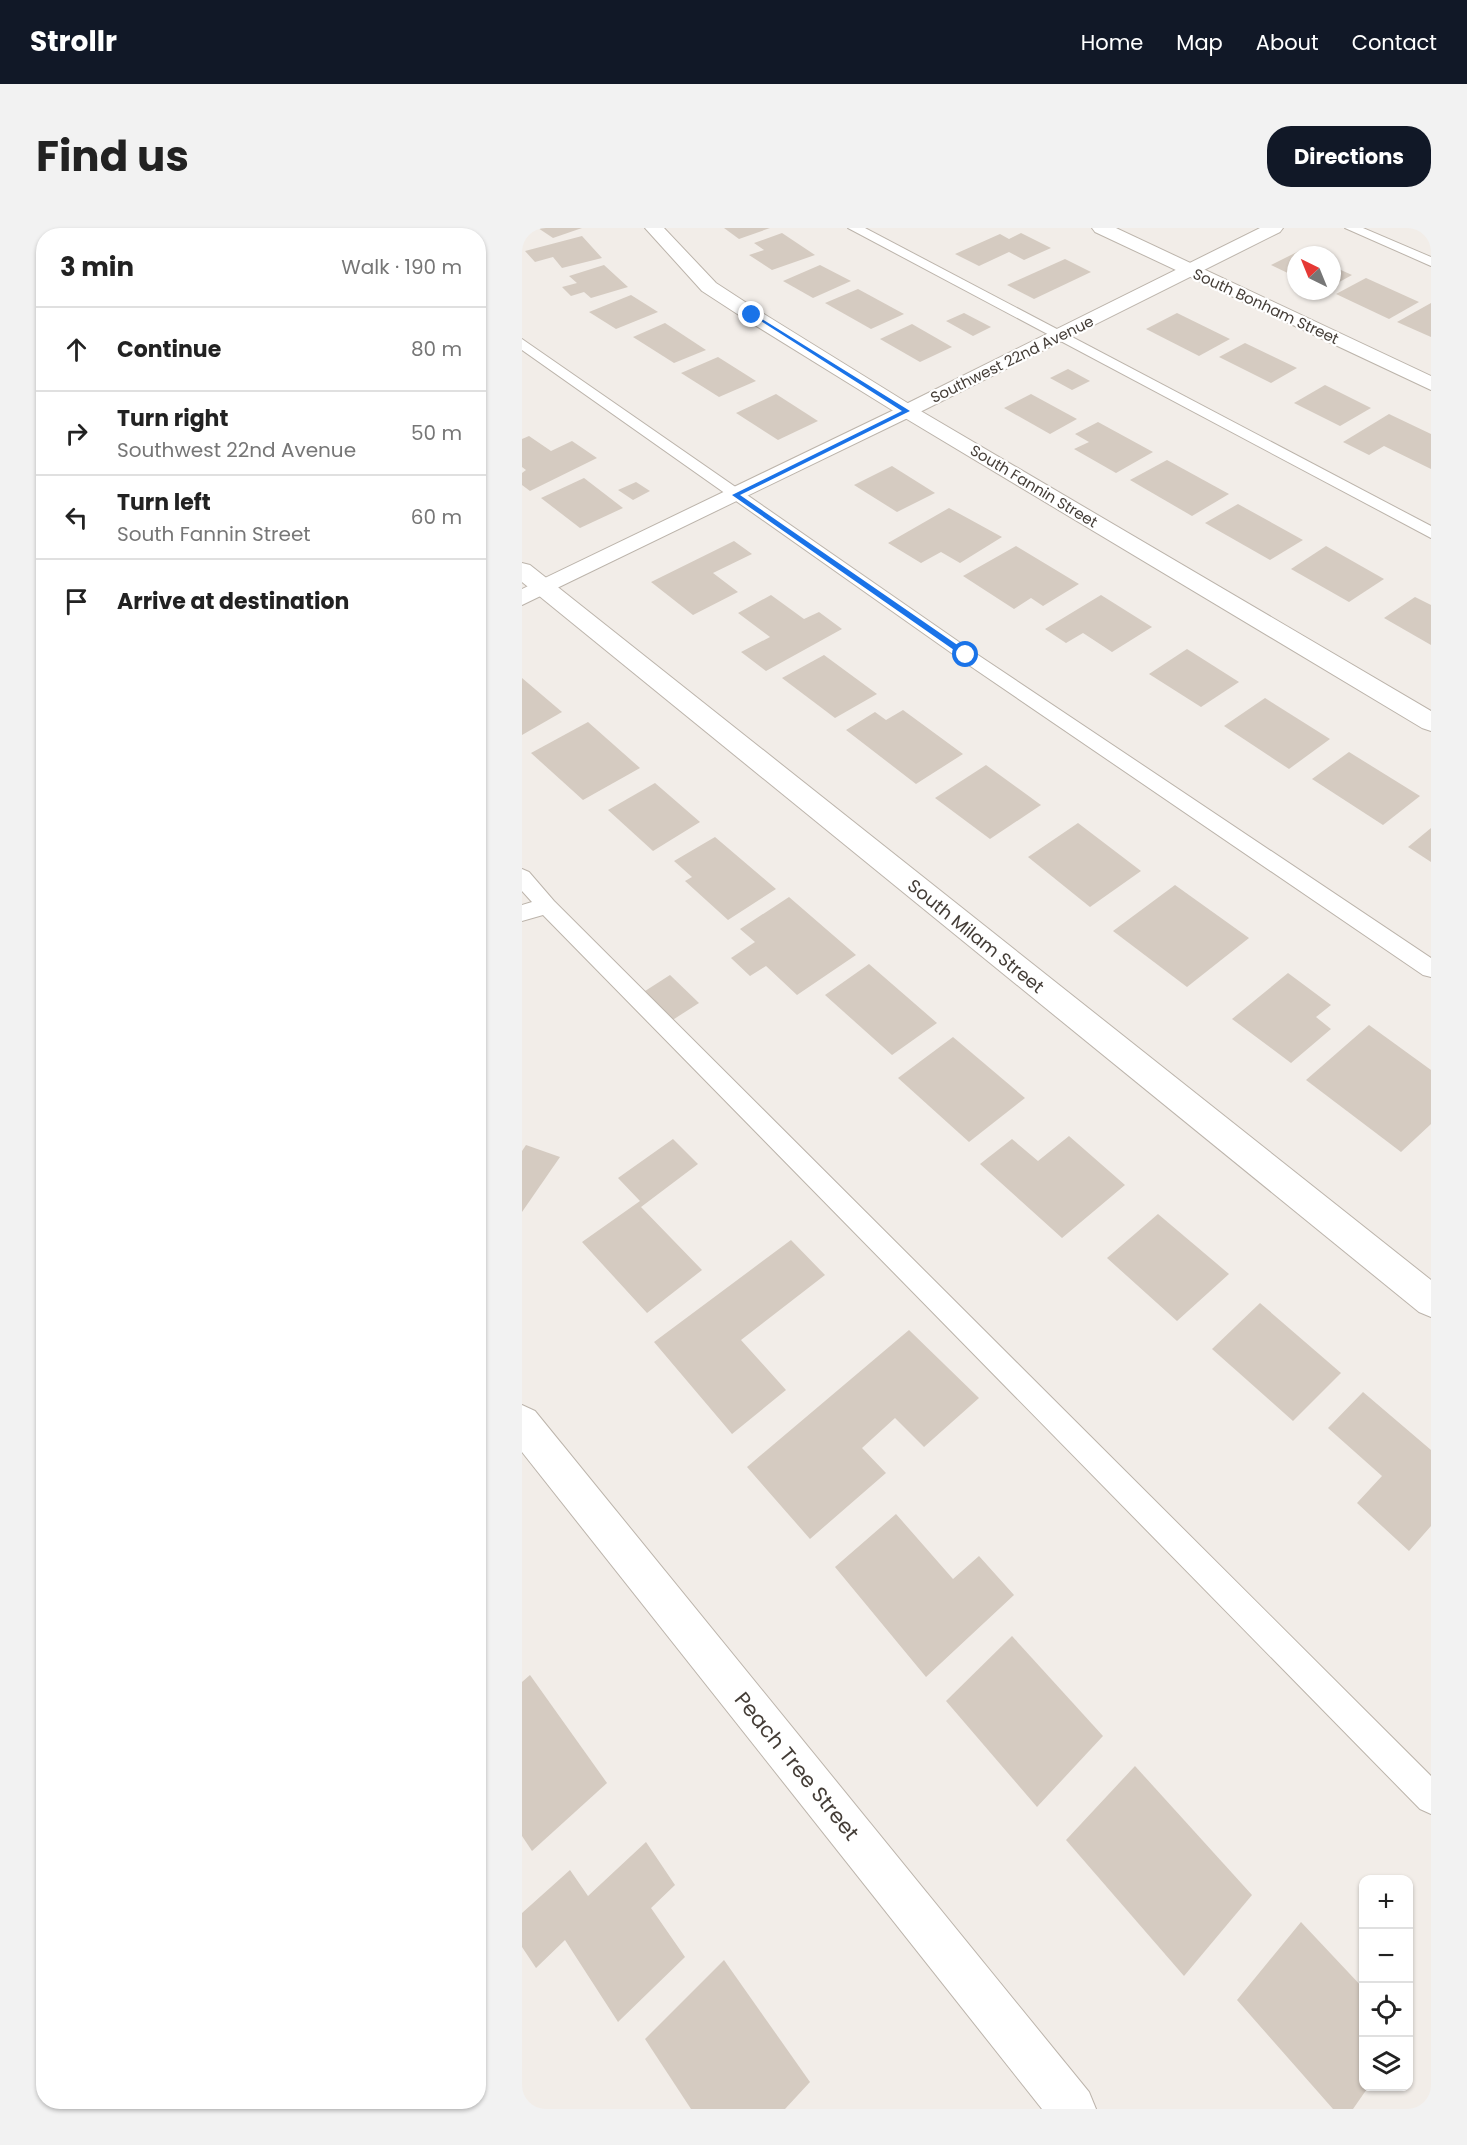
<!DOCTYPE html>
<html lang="en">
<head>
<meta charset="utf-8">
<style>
	:root { --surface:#fff; --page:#f2f2f2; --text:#222; --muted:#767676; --line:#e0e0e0; --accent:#111827 }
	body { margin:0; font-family:Poppins,sans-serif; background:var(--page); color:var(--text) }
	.controls { position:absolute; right:18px; bottom:18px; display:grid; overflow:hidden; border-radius:12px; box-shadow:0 2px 4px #0004 }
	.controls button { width:54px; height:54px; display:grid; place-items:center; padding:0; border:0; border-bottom:2px solid var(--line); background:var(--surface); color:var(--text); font:30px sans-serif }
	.compass { position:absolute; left:765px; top:18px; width:54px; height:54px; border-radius:50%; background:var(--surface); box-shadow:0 2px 4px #0004; rotate:317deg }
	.stop { position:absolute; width:18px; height:18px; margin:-14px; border:4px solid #1a73e8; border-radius:50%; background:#fff }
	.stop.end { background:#1a73e8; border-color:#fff; box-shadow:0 2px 6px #0008 }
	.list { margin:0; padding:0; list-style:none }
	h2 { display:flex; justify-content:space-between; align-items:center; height:78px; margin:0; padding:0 24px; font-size:26px }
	h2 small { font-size:20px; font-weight:400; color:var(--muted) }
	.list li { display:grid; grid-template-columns:39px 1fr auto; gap:18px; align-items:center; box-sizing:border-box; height:84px; padding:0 24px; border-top:2px solid var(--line) }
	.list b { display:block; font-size:22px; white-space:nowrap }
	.list p { margin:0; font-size:20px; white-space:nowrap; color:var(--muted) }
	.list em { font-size:20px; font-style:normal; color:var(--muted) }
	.icon { flex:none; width:33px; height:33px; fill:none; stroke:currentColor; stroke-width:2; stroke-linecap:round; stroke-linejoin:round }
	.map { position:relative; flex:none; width:909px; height:1881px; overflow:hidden; border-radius:24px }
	header { display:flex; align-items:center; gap:36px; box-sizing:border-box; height:84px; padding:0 30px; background:var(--accent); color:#fff }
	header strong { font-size:28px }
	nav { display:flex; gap:33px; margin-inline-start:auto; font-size:21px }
	.intro { display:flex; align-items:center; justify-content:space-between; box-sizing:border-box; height:144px; padding:0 36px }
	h1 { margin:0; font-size:42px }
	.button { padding:15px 27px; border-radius:24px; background:var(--accent); color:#fff; font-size:21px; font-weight:700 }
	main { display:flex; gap:36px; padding:0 36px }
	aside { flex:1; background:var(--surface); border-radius:24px; box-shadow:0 2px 4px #0004 }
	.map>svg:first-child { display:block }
	.building { fill:#d5cbc1 }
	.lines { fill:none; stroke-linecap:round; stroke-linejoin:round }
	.service-casing { stroke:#bcb4ab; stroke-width:2 }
	.minor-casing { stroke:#bcb4ab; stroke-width:2 }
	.tertiary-casing { stroke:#bcb4ab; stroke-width:2 }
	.service { fill:#fff; fill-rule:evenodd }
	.minor { fill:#fff; fill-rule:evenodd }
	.tertiary { fill:#fff; fill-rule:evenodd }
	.route { fill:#1a73e8 }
	.labels { text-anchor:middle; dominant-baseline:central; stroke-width:4.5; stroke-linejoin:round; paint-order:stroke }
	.far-street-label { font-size:15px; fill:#443d37; stroke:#fff }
	.street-label { font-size:18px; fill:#443d37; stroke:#fff }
	.near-street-label { font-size:21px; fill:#443d37; stroke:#fff }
</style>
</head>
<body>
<header>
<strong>Strollr</strong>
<nav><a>Home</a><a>Map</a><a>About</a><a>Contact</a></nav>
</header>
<div class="intro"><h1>Find us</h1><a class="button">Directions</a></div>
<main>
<aside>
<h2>3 min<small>Walk · 190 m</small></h2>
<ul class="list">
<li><svg class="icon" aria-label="ahead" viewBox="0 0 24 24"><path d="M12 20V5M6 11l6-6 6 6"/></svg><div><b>Continue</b></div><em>80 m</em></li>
<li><svg class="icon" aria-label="right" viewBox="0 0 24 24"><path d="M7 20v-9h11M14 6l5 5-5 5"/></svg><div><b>Turn right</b><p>Southwest 22nd Avenue</p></div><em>50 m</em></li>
<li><svg class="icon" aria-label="left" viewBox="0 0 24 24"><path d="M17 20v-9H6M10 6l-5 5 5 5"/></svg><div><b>Turn left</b><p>South Fannin Street</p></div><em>60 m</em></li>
<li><svg class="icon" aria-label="arrive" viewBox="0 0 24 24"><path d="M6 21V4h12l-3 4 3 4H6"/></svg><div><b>Arrive at destination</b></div></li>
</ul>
</aside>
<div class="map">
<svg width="909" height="1881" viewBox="0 0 909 1881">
	<rect width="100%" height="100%" fill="#f2ede8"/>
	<g class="building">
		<polygon points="16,0 60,0 31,10"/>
		<polygon points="202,0 248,0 217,11"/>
		<polygon points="260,5 293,27 250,42 227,27 242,22 232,15"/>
		<polygon points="499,5 529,20 502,32 487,24 457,38 433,26 478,6 487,11"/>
		<polygon points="60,8 80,30 40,40 31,29 13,34 3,23"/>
		<polygon points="777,23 785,27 774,27 774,49 749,37"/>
		<polygon points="543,31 569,44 512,71 485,57"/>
		<polygon points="82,37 106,59 69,70 62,64 49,68 40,59 55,55 47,48"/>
		<polygon points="298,37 329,53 291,70 261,53"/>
		<polygon points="810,38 830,47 810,58"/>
		<polygon points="844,50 897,74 867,91 814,66"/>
		<polygon points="336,61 382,86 349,101 303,75"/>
		<polygon points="109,67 136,84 94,101 67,84"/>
		<polygon points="909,75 909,109 875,94"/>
		<polygon points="442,85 469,99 451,108 424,93"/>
		<polygon points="655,85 708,111 677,128 624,101"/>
		<polygon points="143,95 184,122 152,135 111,109"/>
		<polygon points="390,96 430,119 398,134 358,111"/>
		<polygon points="723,115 775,140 749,155 697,129"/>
		<polygon points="196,129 234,153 197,169 159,145"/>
		<polygon points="546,141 568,153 550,162 528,150"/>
		<polygon points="803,157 849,180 818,198 772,175"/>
		<polygon points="254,166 296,193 256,212 214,185"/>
		<polygon points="509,166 555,191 528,206 482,180"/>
		<polygon points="867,186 909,206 909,241 862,218 847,227 821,214"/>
		<polygon points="576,194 631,224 594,245 552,221 567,214 553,206"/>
		<polygon points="7,208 29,223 50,213 75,230 8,263 0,257 0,245 4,242 0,239 0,211"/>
		<polygon points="645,232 707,266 670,288 608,252"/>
		<polygon points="370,238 413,265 375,284 332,257"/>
		<polygon points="62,250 101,280 58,300 19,270"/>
		<polygon points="114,254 128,263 111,272 96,262"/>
		<polygon points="716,276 781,312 748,332 683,295"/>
		<polygon points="427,280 480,309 438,335 419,324 399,335 366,315"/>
		<polygon points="212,313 230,326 191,345 216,364 171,387 129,354"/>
		<polygon points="494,318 557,356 521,378 509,370 492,381 441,348"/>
		<polygon points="804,318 862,351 827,374 769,341"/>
		<polygon points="249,367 282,391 297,384 320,401 244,443 219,424 248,409 216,385"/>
		<polygon points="579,367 630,399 590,424 561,405 544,415 523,401"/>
		<polygon points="893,369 909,377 909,417 862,390"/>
		<polygon points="665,421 717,454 679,479 627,446"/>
		<polygon points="302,427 355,466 313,490 260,450"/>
		<polygon points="0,450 40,484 0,507"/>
		<polygon points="743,470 808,511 767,541 702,498"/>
		<polygon points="381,482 441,526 394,556 324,502 353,484 364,492"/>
		<polygon points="66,494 118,540 61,572 9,525"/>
		<polygon points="827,524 898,568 861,597 790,551"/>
		<polygon points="464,537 519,577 468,611 413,570"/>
		<polygon points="133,555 178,594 131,623 86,582"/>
		<polygon points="556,595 619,643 568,679 506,629"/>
		<polygon points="909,600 909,634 886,619"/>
		<polygon points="193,609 254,661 206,692 163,653 170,649 152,633"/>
		<polygon points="653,657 727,710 665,759 591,703"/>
		<polygon points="267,669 334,727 275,767 244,738 228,748 209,730 233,714 218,701"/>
		<polygon points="347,736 415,795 370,827 303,767"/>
		<polygon points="766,745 809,777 794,789 809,801 769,835 710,791"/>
		<polygon points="148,747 177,775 149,793 120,765"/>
		<polygon points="847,797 909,842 909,896 879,924 784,852"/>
		<polygon points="431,809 503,870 447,914 376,850"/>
		<polygon points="547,908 603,957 540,1010 458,936 490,911 516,933"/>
		<polygon points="151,911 176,936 119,979 180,1042 125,1085 60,1014 118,973 96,950"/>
		<polygon points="4,917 38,929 0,984 0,923"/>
		<polygon points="636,986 707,1046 655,1093 585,1030"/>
		<polygon points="269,1012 303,1047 219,1112 264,1162 210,1206 132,1114"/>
		<polygon points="738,1075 819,1145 771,1193 690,1121"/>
		<polygon points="387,1102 457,1170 402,1219 373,1190 340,1220 364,1245 288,1311 225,1239"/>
		<polygon points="841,1164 909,1222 909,1298 887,1323 835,1275 860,1248 806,1200"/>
		<polygon points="374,1286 431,1351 457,1328 492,1367 404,1449 313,1339"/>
		<polygon points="490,1408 581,1508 515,1579 424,1473"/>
		<polygon points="8,1447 85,1555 10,1623 0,1608 0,1454"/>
		<polygon points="613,1538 730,1667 662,1748 544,1612"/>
		<polygon points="124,1614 153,1657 129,1680 163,1729 96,1794 43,1712 14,1740 0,1719 0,1685 48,1642 66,1668"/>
		<polygon points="779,1694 842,1761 842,1858 847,1858 831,1881 811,1881 715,1772"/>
		<polygon points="202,1732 288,1854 263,1881 169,1881 123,1811"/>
	</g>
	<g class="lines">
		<g class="service-casing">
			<g id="service">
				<polygon points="326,0 343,0 909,298 909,310"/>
				<polygon points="823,0 841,0 909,29 909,38"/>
				<polygon points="0,111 450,423 909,730 909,749 901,747 438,431 0,122"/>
				<polygon points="0,641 7,644 32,673 909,1548 909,1586 898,1581 21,687 0,693 0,677 10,674 0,663"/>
			</g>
		</g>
		<g class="minor-casing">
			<g id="minor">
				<polygon points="123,0 142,0 194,55 237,83 392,179 909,483 909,503 900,500 378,187 223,91 180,63"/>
				<polygon points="570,0 594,0 909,148 909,162 573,4"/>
				<polygon points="0,335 8,337 909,1052 909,1089 897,1084 0,354"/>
				<polygon points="0,1177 13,1183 567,1864 574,1881 520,1881 0,1224"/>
			</g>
		</g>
		<g class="tertiary-casing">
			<polygon id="tertiary" points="738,0 761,0 758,4 392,187 0,377 0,361 378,179"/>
		</g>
		<use href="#service" class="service"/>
		<use href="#minor" class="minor"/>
		<use href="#tertiary" class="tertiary"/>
	</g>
	<polygon class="route" points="228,86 232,86 388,183 218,267 447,425 447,429 442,429 210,267 380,183"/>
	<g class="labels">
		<g class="far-street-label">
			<text transform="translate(744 78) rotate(25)">South Bonham Street</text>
			<text transform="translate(490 131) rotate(-26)">Southwest 22nd Avenue</text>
			<text transform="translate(512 258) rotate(31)">South Fannin Street</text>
		</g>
		<g class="street-label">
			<text transform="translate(454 708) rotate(39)">South Milam Street</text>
		</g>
		<g class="near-street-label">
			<text transform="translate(275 1538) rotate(51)">Peach Tree Street</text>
		</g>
	</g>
</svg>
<div class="controls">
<button>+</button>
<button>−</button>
<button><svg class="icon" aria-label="locate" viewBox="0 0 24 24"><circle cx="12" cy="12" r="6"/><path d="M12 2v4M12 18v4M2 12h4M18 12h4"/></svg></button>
<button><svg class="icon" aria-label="layers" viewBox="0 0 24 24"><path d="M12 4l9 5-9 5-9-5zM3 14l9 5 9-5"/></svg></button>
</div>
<svg class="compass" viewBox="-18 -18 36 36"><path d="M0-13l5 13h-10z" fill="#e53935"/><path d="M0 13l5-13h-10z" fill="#767676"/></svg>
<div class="stop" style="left:444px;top:427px"></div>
<div class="stop end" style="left:230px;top:87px"></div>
</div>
</main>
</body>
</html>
